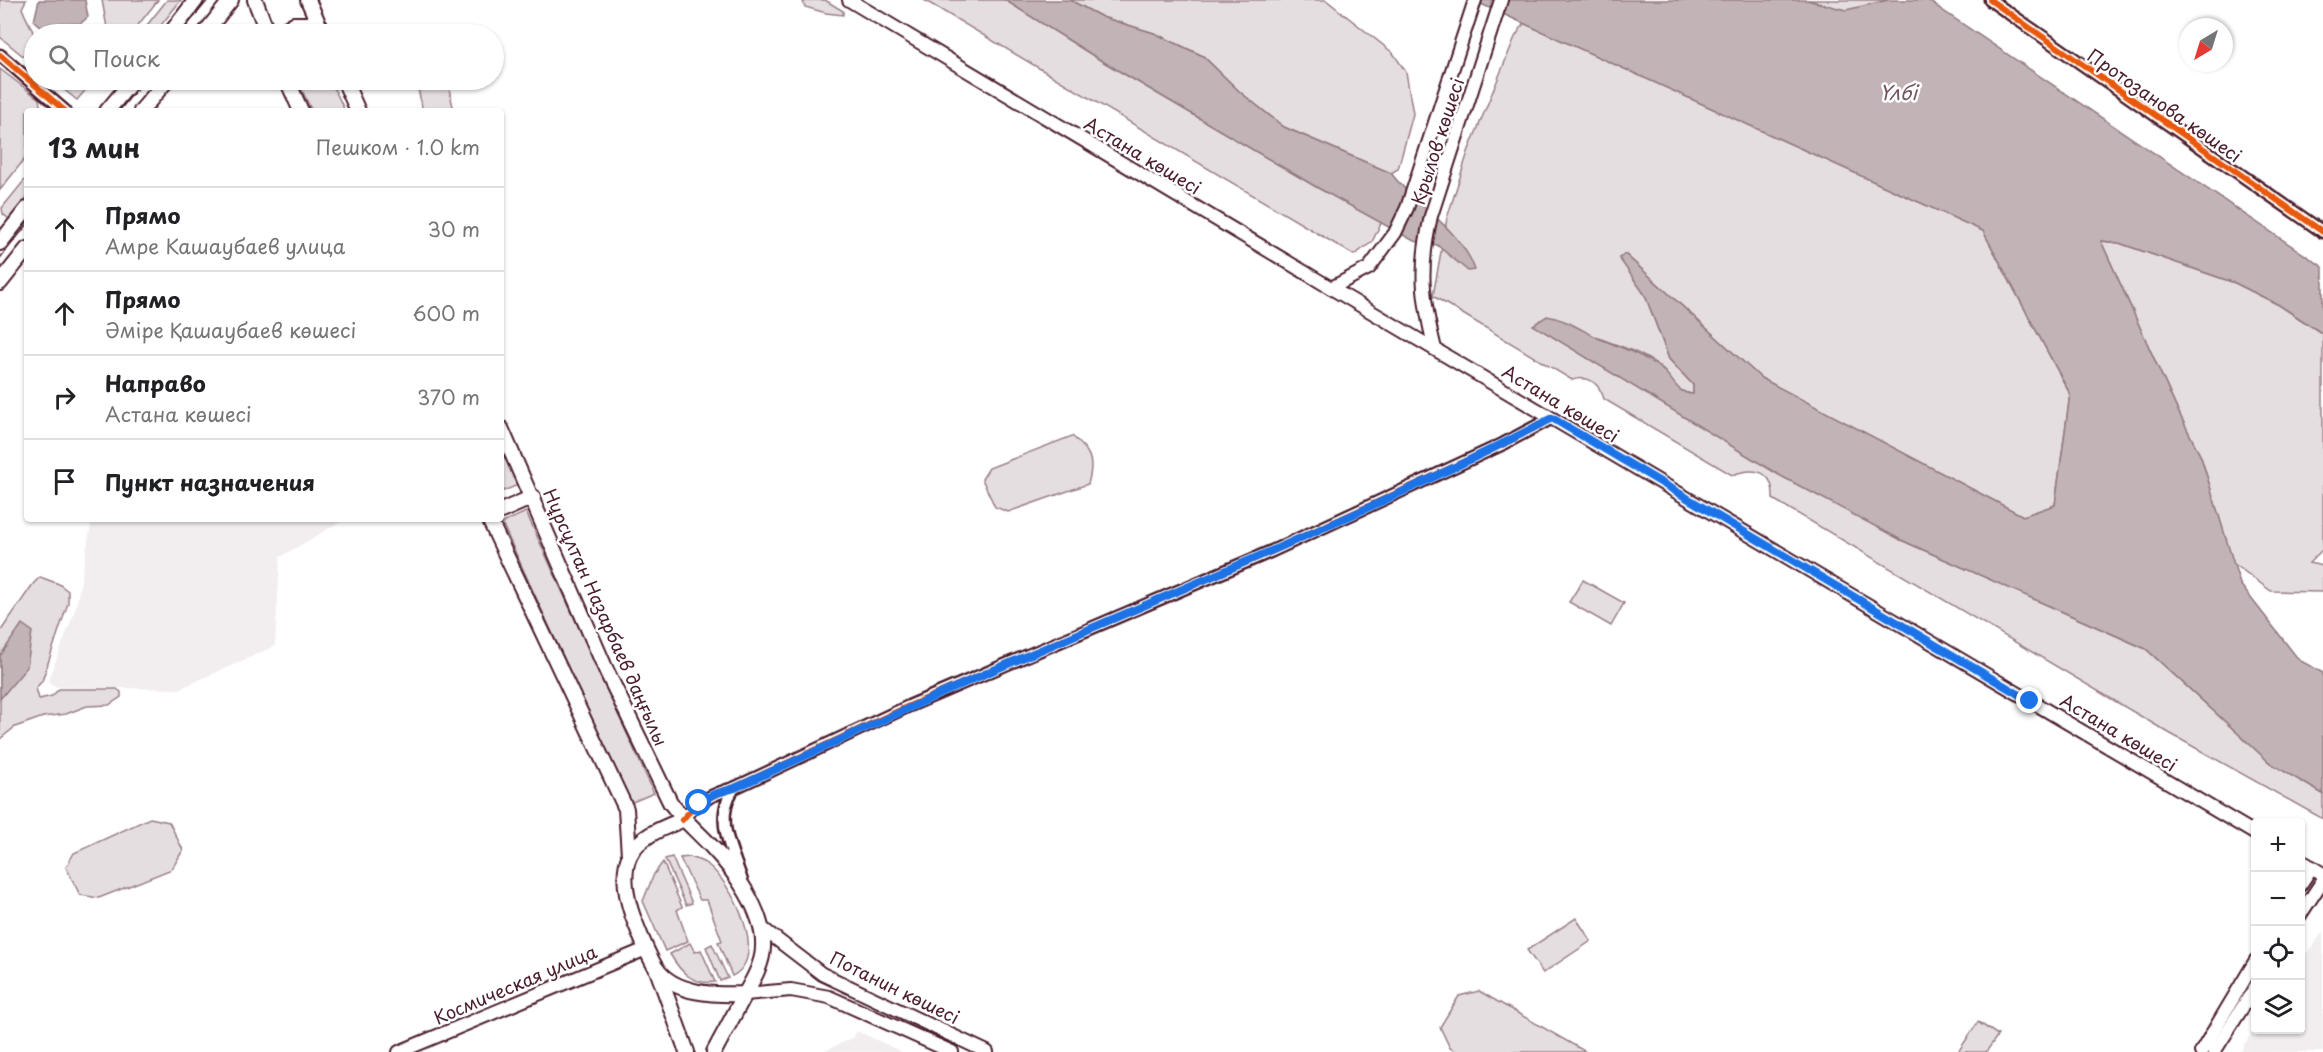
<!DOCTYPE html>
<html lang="ru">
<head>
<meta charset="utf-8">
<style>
	:root { --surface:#fff; --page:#f2f2f2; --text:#202124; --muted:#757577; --line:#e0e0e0 }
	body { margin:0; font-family:"Playpen Sans",sans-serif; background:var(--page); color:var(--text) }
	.controls { position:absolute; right:18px; bottom:18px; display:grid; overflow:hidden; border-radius:6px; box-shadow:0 2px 4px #0004 }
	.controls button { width:54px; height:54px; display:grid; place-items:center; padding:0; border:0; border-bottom:2px solid var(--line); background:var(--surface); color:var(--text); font:30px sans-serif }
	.compass { position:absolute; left:2179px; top:18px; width:54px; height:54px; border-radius:50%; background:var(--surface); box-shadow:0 2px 4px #0004; rotate:218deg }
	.stop { position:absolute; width:18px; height:18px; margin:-14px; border:4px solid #1a73e8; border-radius:50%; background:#fff }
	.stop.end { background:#1a73e8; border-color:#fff; box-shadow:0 2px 6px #0008 }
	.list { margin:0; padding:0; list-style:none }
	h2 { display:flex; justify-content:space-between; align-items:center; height:78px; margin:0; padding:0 24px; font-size:26px }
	h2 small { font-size:20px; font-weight:400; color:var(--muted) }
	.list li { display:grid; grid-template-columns:39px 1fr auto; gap:18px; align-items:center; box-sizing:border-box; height:84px; padding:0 24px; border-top:2px solid var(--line) }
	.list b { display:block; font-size:22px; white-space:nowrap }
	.list p { margin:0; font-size:20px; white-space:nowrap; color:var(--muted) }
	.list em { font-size:20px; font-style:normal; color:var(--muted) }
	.icon { flex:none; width:33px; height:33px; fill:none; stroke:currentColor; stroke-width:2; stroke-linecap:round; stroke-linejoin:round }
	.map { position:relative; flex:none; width:2323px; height:1052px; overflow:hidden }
	.search { position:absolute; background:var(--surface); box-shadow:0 2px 4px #0004; left:24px; top:24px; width:480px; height:66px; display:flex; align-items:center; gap:15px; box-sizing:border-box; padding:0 21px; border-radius:33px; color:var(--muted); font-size:22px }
	.panel { position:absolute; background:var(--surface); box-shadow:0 2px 4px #0004; left:24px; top:108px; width:480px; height:414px; border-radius:6px }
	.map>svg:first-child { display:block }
	.built { fill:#f2eeef }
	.green { fill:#e5dee0; stroke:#987e86; stroke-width:1.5 }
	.water { fill:#c1b3b6; stroke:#91787e; stroke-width:1.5 }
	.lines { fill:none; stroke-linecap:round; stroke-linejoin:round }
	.tertiary-casing { stroke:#4a1f2b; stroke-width:15 }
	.secondary-casing { stroke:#4a1f2b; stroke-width:16 }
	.primary-casing { stroke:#4a1f2b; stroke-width:18 }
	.tertiary { stroke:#fff; stroke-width:10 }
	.secondary { stroke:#fff; stroke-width:12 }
	.primary { stroke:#fff; stroke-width:14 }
	.tram { stroke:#4a1f2b; stroke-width:1.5 }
	.cycleway-casing { stroke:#fff; stroke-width:10 }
	.cycleway { stroke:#e8590c; stroke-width:6 }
	.route { stroke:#1a73e8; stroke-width:8 }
	.labels { text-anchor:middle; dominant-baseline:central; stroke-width:5; stroke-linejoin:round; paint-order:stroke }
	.street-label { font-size:18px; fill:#4a1f2b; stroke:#fff }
	.water-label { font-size:20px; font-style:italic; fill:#74535c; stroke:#fff }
</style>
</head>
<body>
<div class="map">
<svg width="2323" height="1052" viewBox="0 0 2323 1052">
	<rect width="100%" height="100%" fill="#fff"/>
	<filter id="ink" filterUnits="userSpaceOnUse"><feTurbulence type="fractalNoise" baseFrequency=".0167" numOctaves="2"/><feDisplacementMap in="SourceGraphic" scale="12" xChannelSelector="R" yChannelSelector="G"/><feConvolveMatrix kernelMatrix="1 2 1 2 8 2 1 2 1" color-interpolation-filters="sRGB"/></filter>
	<g filter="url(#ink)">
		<g class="built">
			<polygon points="92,519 340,519 340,522 280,557 275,646 179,689 57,687 48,682 76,607"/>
			<polygon points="2323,932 2323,1052 2240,1052 2255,1027 2256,1030 2300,1030 2301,960"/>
			<polygon points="857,1031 881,1042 902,1052 822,1052 853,1038"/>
		</g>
		<g class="green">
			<path d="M 0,0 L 26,0 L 22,8 C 31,33 42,31 23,56 L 0,37 Z"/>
			<polygon points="102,0 158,0 131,34 122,34 107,28"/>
			<polygon points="167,0 181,0 154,34 140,34"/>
			<polygon points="812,0 825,0 843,11 843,15 826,13 805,7 803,2"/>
			<polygon points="924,0 1005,0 1097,58 1318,188 1382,221 1372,242 1354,255"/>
			<polygon points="1070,0 1326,0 1393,53 1406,72 1413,114 1398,169 1391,173 1284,127 1240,92 1203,56 1154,33 1102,17"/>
			<polygon points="1807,0 1888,0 1846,11"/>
			<path d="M 1524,23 L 1983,231 L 2070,394 L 2055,505 L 2023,516 L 1761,378 L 1625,254 L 1620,258 L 1645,295 L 1669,359 L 1693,385 L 1693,394 C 1677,393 1674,383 1665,372 C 1648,354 1620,346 1598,338 L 1901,540 L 2146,649 L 2270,763 L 2323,794 L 2323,819 L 2169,733 L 1773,499 C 1774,471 1756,466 1732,475 L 1604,399 C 1599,383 1589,375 1572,380 L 1433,296 L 1447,218 L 1468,152 L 1515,37 Z"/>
			<polygon points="0,69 39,99 41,111 27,111 27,156 0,190"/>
			<polygon points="52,80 94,80 77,100"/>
			<polygon points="297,80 330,80 345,111 312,111"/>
			<polygon points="416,80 447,80 454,111 423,111"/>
			<polygon points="27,177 27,198 9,219 3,214 2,208"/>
			<polygon points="2101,241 2119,243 2235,283 2279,305 2323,334 2323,549 2309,563 2323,566 2323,592 2271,591 2233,563 2201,457 2175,405"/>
			<path d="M 1072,436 C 1090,451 1095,460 1088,484 L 1008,512 L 995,507 L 982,479 L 989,468 Z"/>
			<polygon points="501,449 518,485 501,492"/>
			<polygon points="526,512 654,793 630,803 502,523"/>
			<polygon points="40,577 59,584 68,591 68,603 42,681 36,688 39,699 52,696 59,689 117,689 121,692 121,697 109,705 87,706 66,714 43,717 15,727 0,739 0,632 33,584"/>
			<polygon points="1583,580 1624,603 1611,626 1569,602"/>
			<polygon points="150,818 169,822 183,850 172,869 99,898 80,895 66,867 74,853"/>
			<polygon points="672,857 692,903 686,905 665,859"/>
			<path d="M 690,857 C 696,859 702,861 707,864 C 731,882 771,957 732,976 L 718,942 L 722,941 L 707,900 L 700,900 L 680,858 Z"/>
			<polygon points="663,862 682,907 677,910 688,941 665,951 643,901 654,874"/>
			<polygon points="1576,918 1591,941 1543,973 1527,950"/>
			<path d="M 690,943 L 695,952 L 701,950 L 715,982 C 693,985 681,973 670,954 Z"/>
			<polygon points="712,944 728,978 720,981 706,947"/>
			<polygon points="1479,991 1586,1052 1457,1052 1450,1048 1440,1027 1459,996"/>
			<polygon points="1978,1022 1998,1035 1986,1052 1958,1052"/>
		</g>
		<g class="water">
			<polygon points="39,0 85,0 88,17 80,24 61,23 43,29 34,21"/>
			<path d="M 1005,0 L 1070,0 L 1102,17 L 1154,33 L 1203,56 L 1240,92 L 1284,127 L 1391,173 C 1417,208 1460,227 1475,270 L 1468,271 L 1437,245 L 1414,241 L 1318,188 L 1097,58 Z"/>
			<path d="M 1472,0 L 1807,0 L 1846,10 L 1888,0 L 1927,0 L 2323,267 L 2323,334 L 2279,305 L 2235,283 L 2119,243 L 2101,241 L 2175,405 L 2201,457 L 2240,584 L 2299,660 L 2323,673 L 2323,794 L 2270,763 L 2146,649 L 1901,540 L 1779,475 L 1533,325 L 1547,316 C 1566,319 1581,330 1598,338 C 1620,347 1642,354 1661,369 C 1674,378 1675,393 1693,394 L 1693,385 L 1669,359 L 1645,295 L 1619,258 L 1625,254 L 1761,378 L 2023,516 L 2055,505 L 2070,394 L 1983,231 Z"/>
			<polygon points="22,624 32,631 27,667 0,699 0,656"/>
		</g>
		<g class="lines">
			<g class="tertiary-casing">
				<g id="tertiary">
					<polyline points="1990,0 2323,232"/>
					<polyline points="0,55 65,111"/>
					<path d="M 734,788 C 713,819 732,849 742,881"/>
					<path d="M 682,820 C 697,802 712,794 734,788 L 909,706 L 1272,551 L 1503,444 L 1552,418"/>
				</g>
			</g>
			<g class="secondary-casing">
				<g id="secondary">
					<polyline points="849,0 1331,288 2256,834"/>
					<polyline points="1331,288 1369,268 1395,233 1407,208 1475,0"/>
					<path d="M 1435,349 C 1422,297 1419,269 1431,216 L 1501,0"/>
					<polyline points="2300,860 2323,874"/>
					<polyline points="2300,885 2312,867"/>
					<polyline points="2300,915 2323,880"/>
					<polyline points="762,928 822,974 987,1052"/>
					<polyline points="745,994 791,990 829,997 952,1052"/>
					<polyline points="399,1052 646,949"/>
					<polyline points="2201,1052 2256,960"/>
					<polyline points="2214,1052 2256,986"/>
				</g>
			</g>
			<g class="primary-casing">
				<g id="primary">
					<polyline points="255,0 268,34"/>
					<polyline points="308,0 323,34"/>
					<polyline points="170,34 196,0"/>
					<polyline points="204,34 231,0"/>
					<polyline points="278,34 294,24 318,24"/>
					<polyline points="287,80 301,111"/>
					<polyline points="344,80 358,111"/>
					<polyline points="107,111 133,80"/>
					<polyline points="141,111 167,80"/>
					<polyline points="0,243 27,209"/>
					<polyline points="0,283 27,249"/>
					<path d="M 501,428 L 607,672 L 670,802 C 682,819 697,831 711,846 C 734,870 765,912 763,947 C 763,963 753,980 745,994 C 716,995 674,995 656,968 C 646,952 640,934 633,917 C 627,900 621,873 630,855 C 639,836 665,827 682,820"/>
					<polyline points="501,511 533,497"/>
					<polyline points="489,519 626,809 629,855"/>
					<polyline points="657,970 687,1052"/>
					<polyline points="714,1052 745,994"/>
				</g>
			</g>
			<use href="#tertiary" class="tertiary"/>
			<use href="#secondary" class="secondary"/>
			<use href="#primary" class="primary"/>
			<g class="tram">
				<polyline points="180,34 208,0"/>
				<polyline points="119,111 144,80"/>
				<polyline points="0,258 27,225"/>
			</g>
			<g class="cycleway-casing">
				<g id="cycleway">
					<polyline points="1990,0 2323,232"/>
					<polyline points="0,55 65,111"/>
					<path d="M 682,820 C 697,802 712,794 734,788 L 909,706 L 1272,551 L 1503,444 L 1552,418"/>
				</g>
			</g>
			<use href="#cycleway" class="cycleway"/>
		</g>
	</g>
	<g class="lines" filter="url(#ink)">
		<path class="route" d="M 699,803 L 714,794 L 735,788 C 835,743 934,695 1036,652 C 1209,577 1385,506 1552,418 L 2030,701"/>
	</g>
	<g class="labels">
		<g class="street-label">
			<text transform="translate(2165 105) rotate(35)">Протозанова көшесі</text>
			<text transform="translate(1437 141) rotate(-72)">Крылов көшесі</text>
			<text transform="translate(1143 155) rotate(31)">Астана көшесі</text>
			<text transform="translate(1561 403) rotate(31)">Астана көшесі</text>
			<text transform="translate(606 617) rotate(66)">Нұрсұлтан Назарбаев даңғылы</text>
			<text transform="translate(2119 732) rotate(31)">Астана көшесі</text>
			<text transform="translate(515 984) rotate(-23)">Космическая улица</text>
			<text transform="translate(895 987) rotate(26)">Потанин көшесі</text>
		</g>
		<g class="water-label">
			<text x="1898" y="92">Үлбі</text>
		</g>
	</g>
</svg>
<div class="controls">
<button>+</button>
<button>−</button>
<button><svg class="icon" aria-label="locate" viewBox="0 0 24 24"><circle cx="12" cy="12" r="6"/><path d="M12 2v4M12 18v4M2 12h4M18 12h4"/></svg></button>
<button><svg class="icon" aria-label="layers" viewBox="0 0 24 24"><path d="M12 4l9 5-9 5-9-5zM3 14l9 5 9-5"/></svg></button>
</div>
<svg class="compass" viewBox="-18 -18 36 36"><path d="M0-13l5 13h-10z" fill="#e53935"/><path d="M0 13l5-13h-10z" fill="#757577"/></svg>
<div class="stop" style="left:699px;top:803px"></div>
<div class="stop end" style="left:2030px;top:701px"></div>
<div class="search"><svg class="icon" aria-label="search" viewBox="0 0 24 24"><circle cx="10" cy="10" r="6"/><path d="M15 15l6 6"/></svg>Поиск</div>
<section class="panel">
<h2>13 мин<small>Пешком · 1.0 km</small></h2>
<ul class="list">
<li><svg class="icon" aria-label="ahead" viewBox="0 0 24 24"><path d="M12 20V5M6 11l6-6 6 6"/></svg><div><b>Прямо</b><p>Амре Кашаубаев улица</p></div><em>30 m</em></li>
<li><svg class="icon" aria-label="ahead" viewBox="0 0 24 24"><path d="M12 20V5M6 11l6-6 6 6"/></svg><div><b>Прямо</b><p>Әміре Қашаубаев көшесі</p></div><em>600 m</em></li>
<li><svg class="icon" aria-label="right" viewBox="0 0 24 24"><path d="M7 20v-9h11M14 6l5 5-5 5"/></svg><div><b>Направо</b><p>Астана көшесі</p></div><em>370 m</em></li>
<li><svg class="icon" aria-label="arrive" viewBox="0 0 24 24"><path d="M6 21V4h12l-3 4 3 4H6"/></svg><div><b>Пункт назначения</b></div></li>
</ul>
</section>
</div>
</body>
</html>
